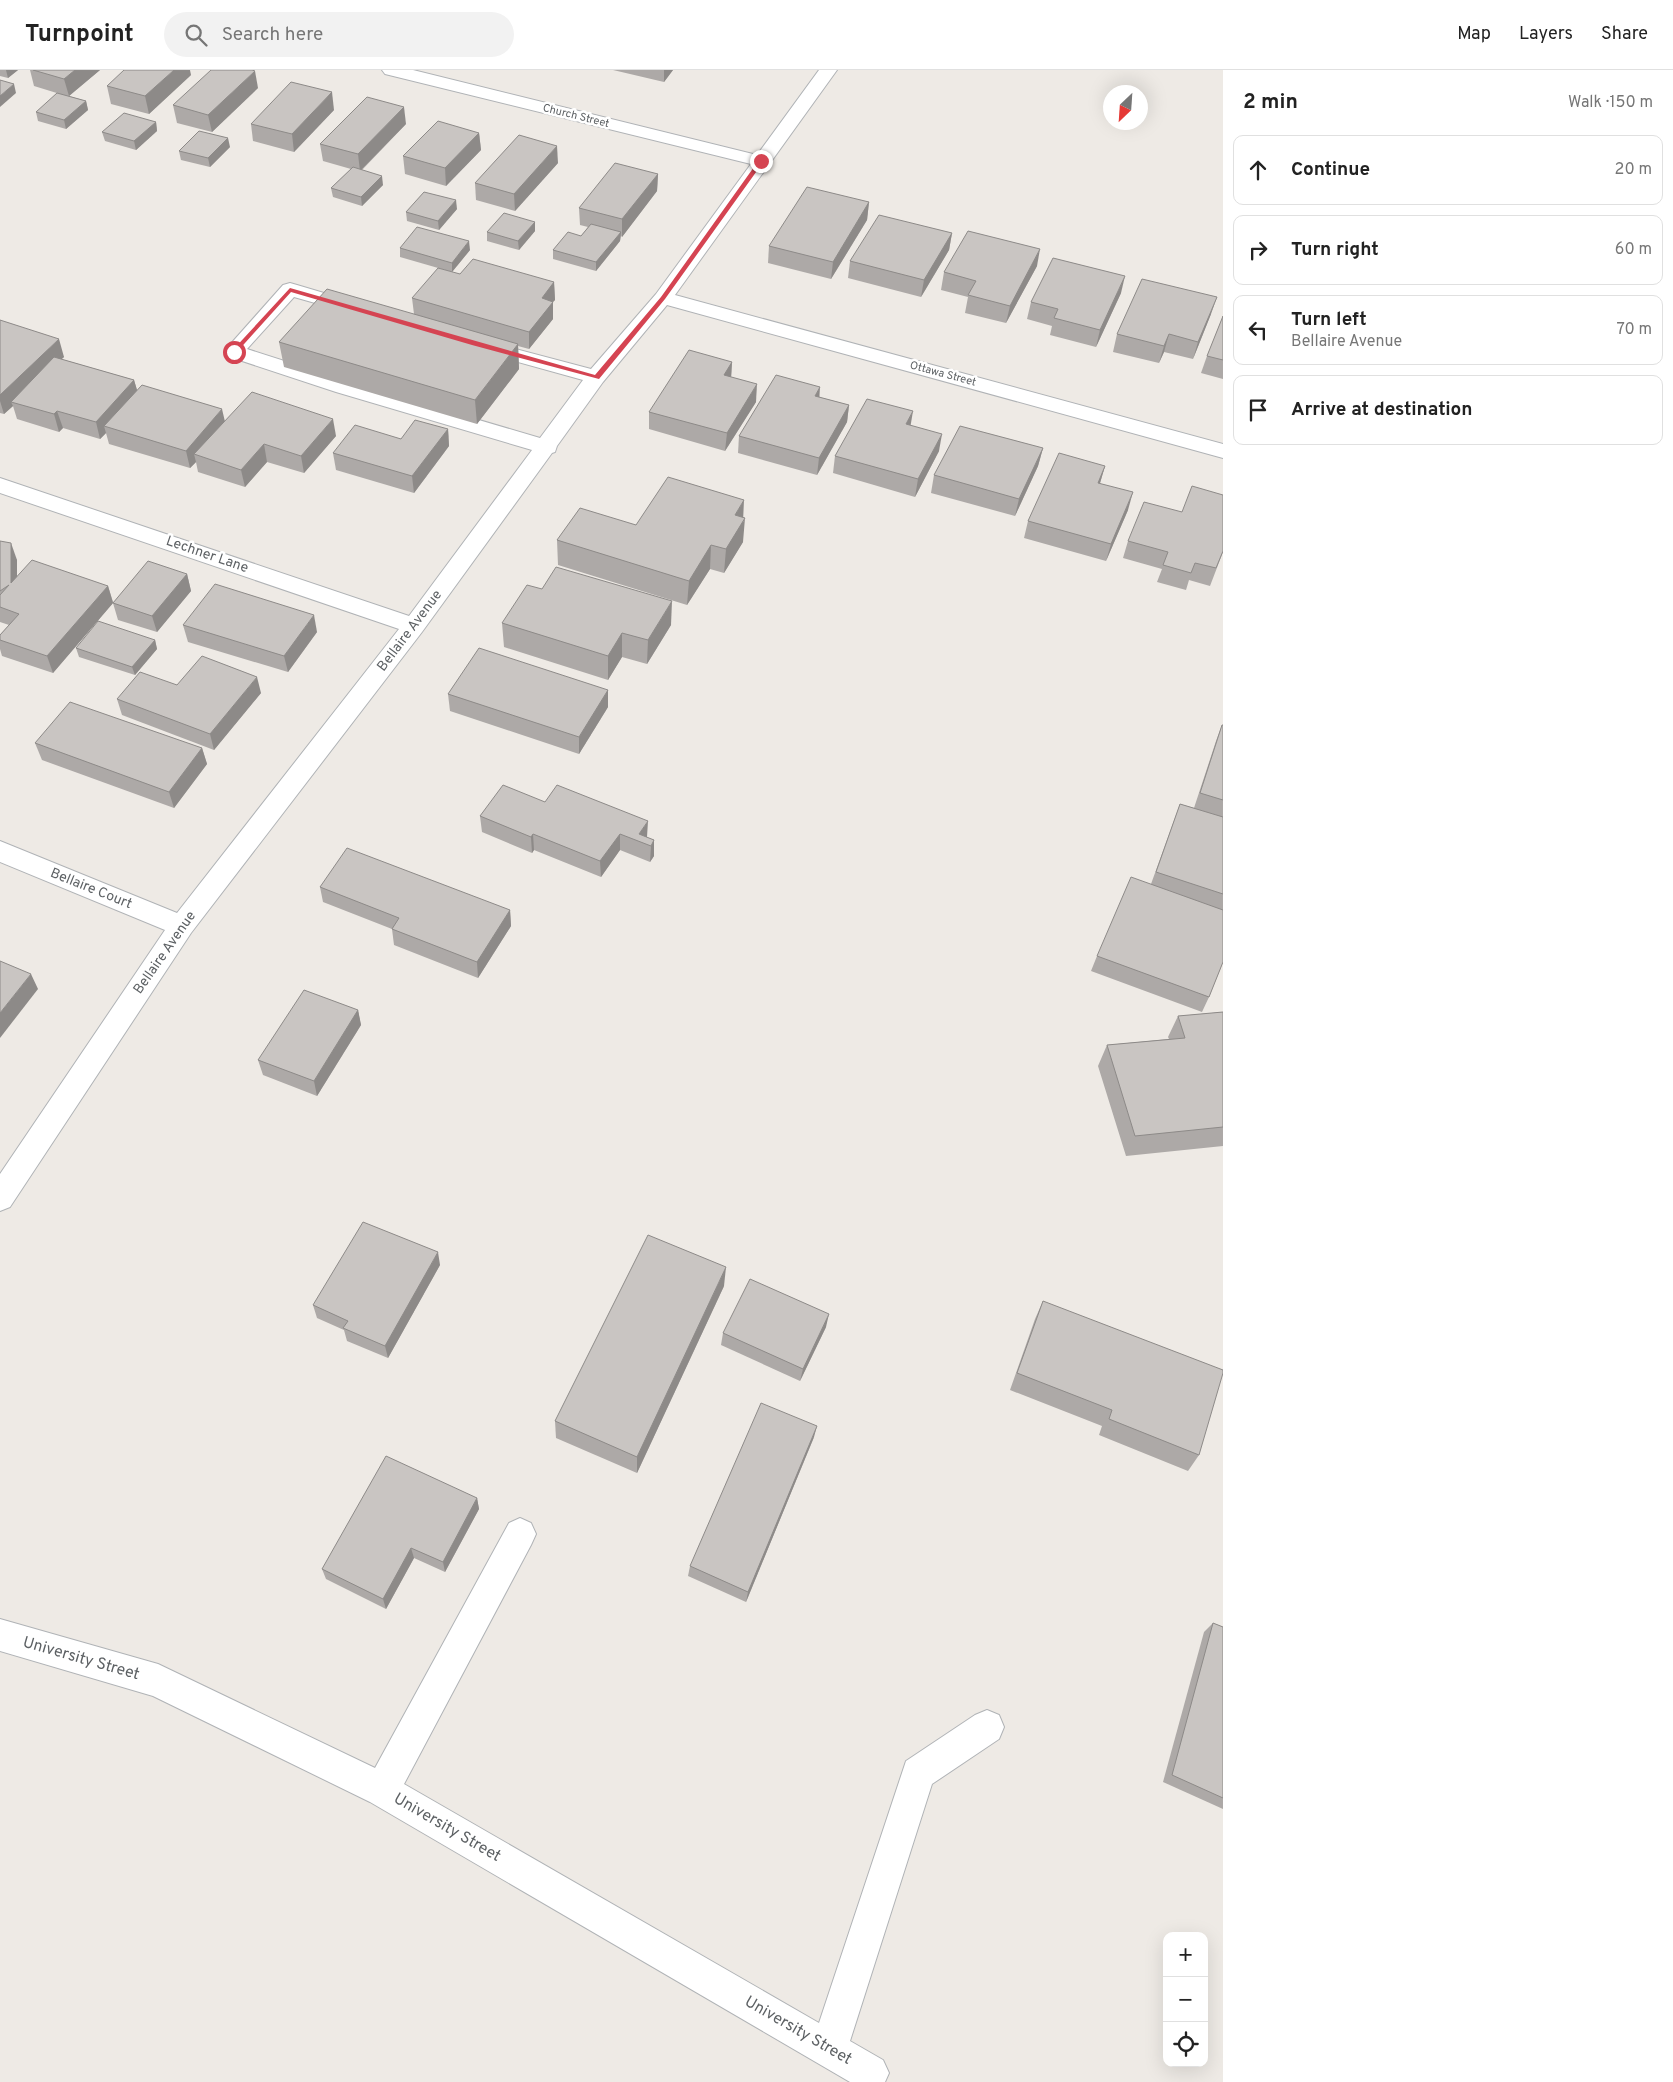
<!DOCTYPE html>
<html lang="en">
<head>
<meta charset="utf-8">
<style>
	:root { --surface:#fff; --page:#f2f2f2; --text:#222; --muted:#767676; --line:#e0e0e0 }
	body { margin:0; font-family:Overpass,sans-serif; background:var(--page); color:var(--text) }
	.controls { position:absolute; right:15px; bottom:15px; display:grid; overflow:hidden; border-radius:10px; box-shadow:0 5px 20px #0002 }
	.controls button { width:45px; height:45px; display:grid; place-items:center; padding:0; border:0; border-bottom:1px solid var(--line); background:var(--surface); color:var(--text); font:25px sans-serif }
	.compass { position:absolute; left:1103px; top:15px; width:45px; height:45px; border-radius:50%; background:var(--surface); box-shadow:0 5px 20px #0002; rotate:205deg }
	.stop { position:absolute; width:15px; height:15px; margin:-11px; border:4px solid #d54452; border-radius:50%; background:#fff }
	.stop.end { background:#d54452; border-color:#fff; box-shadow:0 1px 5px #0008 }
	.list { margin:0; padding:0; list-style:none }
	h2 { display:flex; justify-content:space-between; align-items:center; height:65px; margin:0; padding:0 20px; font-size:21px }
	h2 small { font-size:16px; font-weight:400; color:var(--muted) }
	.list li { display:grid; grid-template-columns:32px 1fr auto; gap:15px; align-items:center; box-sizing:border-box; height:70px; margin:0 10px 10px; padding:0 10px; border:1px solid var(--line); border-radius:10px }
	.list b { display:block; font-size:19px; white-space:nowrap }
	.list p { margin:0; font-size:16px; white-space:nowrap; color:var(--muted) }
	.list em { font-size:16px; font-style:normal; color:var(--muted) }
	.icon { flex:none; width:28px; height:28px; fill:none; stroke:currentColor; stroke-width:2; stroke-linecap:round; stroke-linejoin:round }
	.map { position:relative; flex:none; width:1223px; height:2012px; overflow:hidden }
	header { display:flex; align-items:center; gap:30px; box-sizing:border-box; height:70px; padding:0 25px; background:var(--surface); border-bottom:1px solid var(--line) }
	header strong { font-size:24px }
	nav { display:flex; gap:28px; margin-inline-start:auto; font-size:18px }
	.search { width:350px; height:45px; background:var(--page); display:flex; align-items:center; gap:12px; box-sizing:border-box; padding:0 18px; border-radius:28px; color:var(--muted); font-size:19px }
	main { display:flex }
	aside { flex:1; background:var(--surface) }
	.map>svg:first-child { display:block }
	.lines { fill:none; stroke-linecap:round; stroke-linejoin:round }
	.minor-casing { stroke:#b0b3b6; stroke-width:2 }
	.minor { fill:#fff; fill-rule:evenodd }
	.wall { fill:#ada9a7 }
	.shaded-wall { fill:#8d8a88 }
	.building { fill:#c9c5c2; stroke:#8d8a88 }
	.route { fill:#d54452 }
	.labels { text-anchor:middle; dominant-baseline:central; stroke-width:5; stroke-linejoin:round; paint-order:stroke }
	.far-street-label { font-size:11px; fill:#5d6164; stroke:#fff }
	.street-label { font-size:14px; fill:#5d6164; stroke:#fff }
	.near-street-label { font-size:16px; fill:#5d6164; stroke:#fff }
</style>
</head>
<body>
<header>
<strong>Turnpoint</strong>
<div class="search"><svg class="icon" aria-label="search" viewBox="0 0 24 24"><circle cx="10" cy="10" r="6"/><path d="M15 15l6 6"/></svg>Search here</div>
<nav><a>Map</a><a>Layers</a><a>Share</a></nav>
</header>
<main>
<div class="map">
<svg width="1223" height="2012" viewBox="0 0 1223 2012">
	<rect width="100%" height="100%" fill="#eeeae5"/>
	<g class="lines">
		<g class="minor-casing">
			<g id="minor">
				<polygon points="382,0 413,0 757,85 819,0 837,0 675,225 1223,374 1223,388 667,235 603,312 557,376 555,382 552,383 422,562 191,863 10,1137 0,1141 0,1104 165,860 0,792 0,771 177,843 399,559 0,423 0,408 409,546 532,380 336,322 227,286 224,282 227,278 283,215 290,213 297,215 361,234 364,238 361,242 354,244 294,227 247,279 350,312 540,368 583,310 475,280 472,276 475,272 482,270 591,299 656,224 751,94 385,4"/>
				<polygon points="520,1448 531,1453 536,1464 531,1475 404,1714 819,1953 906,1691 975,1645 987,1640 999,1645 1004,1657 999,1669 932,1714 850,1971 883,1990 889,2003 885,2012 850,2012 370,1732 153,1626 0,1581 0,1549 158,1594 375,1698 509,1453"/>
			</g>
		</g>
		<use href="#minor" class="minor"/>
	</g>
	<g class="wall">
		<polygon points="0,0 18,0 8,8 0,6"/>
		<polygon points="30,0 100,0 69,26 86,31 88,40 66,59 38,51 36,42 60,24 34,16"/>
		<polygon points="613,0 673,0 664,12"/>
		<polygon points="191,5 149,44 111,34 107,16"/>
		<polygon points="258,18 212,62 177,53 173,35"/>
		<polygon points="334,40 294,82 253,71 251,54"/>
		<polygon points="156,52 157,61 136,80 105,71 102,62"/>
		<polygon points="406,54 362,100 383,115 362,136 333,127 331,118 351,99 323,91 320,74"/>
		<polygon points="479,63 481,80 446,116 405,104 403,86"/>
		<polygon points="230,77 210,97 181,90 179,81"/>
		<polygon points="558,93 515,141 476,130 475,113"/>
		<polygon points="658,104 657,121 622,167 621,166 620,171 596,201 553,189 553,180 581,166 588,157 580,155 579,138"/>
		<polygon points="869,132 867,150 831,209 768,193 769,176"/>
		<polygon points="457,139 439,160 407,151 406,142"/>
		<polygon points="535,152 535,161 519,180 487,171 487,162"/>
		<polygon points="952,163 949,180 921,227 848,208 850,191"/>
		<polygon points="400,178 470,180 452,202 400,187"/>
		<polygon points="1037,196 1006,253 965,243 968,227 941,220 944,202"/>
		<polygon points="460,204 554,212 555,230 553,232 553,249 529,279 518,276 519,299 477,354 284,297 279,272 414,244 412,228"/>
		<polygon points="1121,223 1096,277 1050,265 1052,256 1027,249 1031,232"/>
		<polygon points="1211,244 1193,289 1164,282 1159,293 1113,282 1117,264"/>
		<polygon points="1223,246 1223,309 1201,303 1207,286"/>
		<polygon points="0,250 64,287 61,289 134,310 137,320 225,351 336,366 304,403 267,392 245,417 198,402 196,392 190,398 109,374 106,363 100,369 63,358 59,362 17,349 13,336 4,344 0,343"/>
		<polygon points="732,292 731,307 756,332 725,381 649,359 649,342"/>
		<polygon points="819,327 849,335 847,352 817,405 738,383 739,366"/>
		<polygon points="910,355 939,381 915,427 833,403 835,386"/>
		<polygon points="448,359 449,376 414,423 336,400 333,383"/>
		<polygon points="1043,378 1038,396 1015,446 931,423 934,405"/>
		<polygon points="1105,396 1100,413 1128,440 1106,491 1024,468 1028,451"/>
		<polygon points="743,447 743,472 724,503 710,499 687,535 558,495 557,470 636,455"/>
		<polygon points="0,471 17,490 17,506 108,516 113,532 187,504 191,521 157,562 118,550 113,533 53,603 2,586 0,579 0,565 9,555 0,552"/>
		<polygon points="1128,471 1223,482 1210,516 1189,510 1186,520 1157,512 1162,499 1123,488"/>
		<polygon points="502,553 671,555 647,594 622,587 608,610 504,577"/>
		<polygon points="183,555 317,562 288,602 188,572"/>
		<polygon points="155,570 157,579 135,605 79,587 76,578"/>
		<polygon points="177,615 261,623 214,680 122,645 117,629"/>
		<polygon points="608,620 608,637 579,684 450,641 448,624"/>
		<polygon points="1222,655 1223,655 1223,892 1209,927 1202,942 1091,901 1097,886 1151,814 1180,734 1194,738 1216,671"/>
		<polygon points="35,673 202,678 207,694 174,738 42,690"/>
		<polygon points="545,732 654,770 654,786 650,792 620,780 601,807 534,780 532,783 482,762 480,746"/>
		<polygon points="320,817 510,840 511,856 478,908 394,875 392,859 323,832"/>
		<polygon points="358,940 361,955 317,1026 263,1005 258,990"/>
		<polygon points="1223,942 1223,1076 1126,1086 1098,996 1107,975 1169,969 1168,967 1178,946"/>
		<polygon points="440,1195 388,1288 347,1271 344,1260 317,1248 313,1235"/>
		<polygon points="724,1216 637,1403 556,1368 555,1351"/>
		<polygon points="1043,1231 1199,1385 1188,1401 1099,1365 1102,1356 1010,1320 1035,1249"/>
		<polygon points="826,1257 800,1311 721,1275 723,1263"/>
		<polygon points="814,1367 746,1532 688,1506 690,1496"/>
		<polygon points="477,1428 479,1439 445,1502 414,1488 386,1539 326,1509 322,1499"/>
		<polygon points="1213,1553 1223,1557 1223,1739 1163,1712 1204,1562"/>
	</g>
	<g class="shaded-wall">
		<polygon points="6,0 18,0 8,8"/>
		<polygon points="75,0 100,0 69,26 64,9"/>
		<polygon points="174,0 190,0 191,5 149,44 145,26"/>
		<polygon points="664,0 673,0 664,12"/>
		<polygon points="255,1 258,18 212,62 208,45"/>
		<polygon points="14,14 16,23 0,37 0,26"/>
		<polygon points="332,22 334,40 294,82 292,64"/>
		<polygon points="86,31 88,40 66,59 64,50"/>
		<polygon points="404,37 406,54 360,101 358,84"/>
		<polygon points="156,52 157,61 136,80 134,71"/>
		<polygon points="479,63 481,80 446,116 445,98"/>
		<polygon points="228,68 230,77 210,97 208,88"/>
		<polygon points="557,76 558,93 515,141 514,124"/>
		<polygon points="658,104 657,121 622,167 622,149"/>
		<polygon points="382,106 383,115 362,136 361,127"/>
		<polygon points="456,130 457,139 439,160 438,151"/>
		<polygon points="869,132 867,150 831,209 833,192"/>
		<polygon points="535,152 535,161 519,180 518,171"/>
		<polygon points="621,162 620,171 596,201 596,192"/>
		<polygon points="952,163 949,180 921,227 924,210"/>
		<polygon points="469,171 470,180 452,202 452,193"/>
		<polygon points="1040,179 1037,196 1006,253 1010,236"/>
		<polygon points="1125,206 1121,223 1096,277 1100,260"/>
		<polygon points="554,212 555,230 553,232 553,249 529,279 529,262 542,228"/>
		<polygon points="1217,227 1211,244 1193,289 1198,272"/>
		<polygon points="1169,264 1164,282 1159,293 1164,276"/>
		<polygon points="59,269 64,287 16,333 11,332 13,336 4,344 0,331 0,325"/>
		<polygon points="518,274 519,299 477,354 475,330"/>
		<polygon points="732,292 731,309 724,305"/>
		<polygon points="134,310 139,327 104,356 106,363 100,369 96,352"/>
		<polygon points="757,314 756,332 725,381 727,363"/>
		<polygon points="820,317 819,334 815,326"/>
		<polygon points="849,335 847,352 817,405 819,388"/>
		<polygon points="222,339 226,356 194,384 196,392 190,398 186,381"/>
		<polygon points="57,341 63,358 59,362 54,344"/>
		<polygon points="913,341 910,359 906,354"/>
		<polygon points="333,349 336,366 304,403 301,386"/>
		<polygon points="448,359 449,376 414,423 412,406"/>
		<polygon points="942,364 939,381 915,427 918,409"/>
		<polygon points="264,374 267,392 245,417 241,400"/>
		<polygon points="1043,378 1038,396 1015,446 1019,429"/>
		<polygon points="1105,396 1100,413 1098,413"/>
		<polygon points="1133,422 1128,440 1106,491 1111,474"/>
		<polygon points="744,430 743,452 745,448 743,472 724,503 726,479 735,445"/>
		<polygon points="11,473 17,490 17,530 11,513"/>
		<polygon points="711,475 710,499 687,535 689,511"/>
		<polygon points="187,504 191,521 157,562 152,546"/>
		<polygon points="108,516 113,533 53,603 47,586"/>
		<polygon points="672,531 671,555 647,594 648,570"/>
		<polygon points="314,545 317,562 288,602 284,586"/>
		<polygon points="622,563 622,587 608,610 608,586"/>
		<polygon points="155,570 157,579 135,605 132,597"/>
		<polygon points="257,607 261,623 214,680 210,664"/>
		<polygon points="608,620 608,637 579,684 579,667"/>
		<polygon points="202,678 207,694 174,738 169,722"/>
		<polygon points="648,751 647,767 643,773 639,764"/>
		<polygon points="533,764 534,780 532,783 531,767"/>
		<polygon points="620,764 620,780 601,807 600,791"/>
		<polygon points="654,770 654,786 650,792 651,776"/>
		<polygon points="510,840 511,856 478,908 477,892"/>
		<polygon points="31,904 38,919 0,968 0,943"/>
		<polygon points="358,940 361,955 317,1026 314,1011"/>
		<polygon points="438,1182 440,1195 388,1288 385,1276"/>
		<polygon points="726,1197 724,1216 637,1403 637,1387"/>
		<polygon points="829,1244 826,1257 800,1311 803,1299"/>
		<polygon points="817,1356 814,1367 746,1532 748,1522"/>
		<polygon points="477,1428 479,1439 445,1502 443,1492"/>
		<polygon points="411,1478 414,1488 386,1539 383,1529"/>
	</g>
	<g class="building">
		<polygon points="33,0 75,0 64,9"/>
		<polygon points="124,0 174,0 145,26 107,16"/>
		<polygon points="211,0 252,0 255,1 208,45 173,35"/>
		<polygon points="0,10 14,14 0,26"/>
		<polygon points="291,12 332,22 292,64 251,54"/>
		<polygon points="57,23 86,31 64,50 36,42"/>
		<polygon points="367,27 404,37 358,84 320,74"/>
		<polygon points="124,43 156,52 134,71 102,62"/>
		<polygon points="438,51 479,63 445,98 403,86"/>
		<polygon points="199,61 228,68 208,88 179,81"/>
		<polygon points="519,65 557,76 514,124 475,113"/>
		<polygon points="615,93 658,104 622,149 579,138"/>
		<polygon points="353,97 382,106 361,127 331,118"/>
		<polygon points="807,117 869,132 833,192 769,176"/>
		<polygon points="424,122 456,130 438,151 406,142"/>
		<polygon points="504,143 535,152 518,171 487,162"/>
		<polygon points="879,145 952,163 924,210 850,191"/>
		<polygon points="591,154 621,162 596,192 553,180 568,162 581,166"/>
		<polygon points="417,157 469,171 452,193 400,178"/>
		<polygon points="968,161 1040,179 1010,236 968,225 976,211 944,202"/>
		<polygon points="1053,188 1125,206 1100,260 1054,248 1058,239 1031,232"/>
		<polygon points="473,189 554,212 542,228 553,232 529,262 412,228 438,198 460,204"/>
		<polygon points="1142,209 1217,227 1198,272 1169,264 1164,276 1117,264"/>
		<polygon points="327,219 518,274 475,330 279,272"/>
		<polygon points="1223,246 1223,290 1207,286"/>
		<polygon points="0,250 59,269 0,325"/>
		<polygon points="689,280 732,292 724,305 757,314 727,363 649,342"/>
		<polygon points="54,287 134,310 96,352 57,341 54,344 11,332"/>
		<polygon points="776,305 820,317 815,326 849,335 819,388 739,366"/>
		<polygon points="142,315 222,339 186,381 104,356"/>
		<polygon points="252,322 333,349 301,386 264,374 241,400 194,384"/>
		<polygon points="867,329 913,341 906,354 942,364 918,409 835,386"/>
		<polygon points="415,350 448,359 412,406 333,383 355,355 401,369"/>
		<polygon points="960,356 1043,378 1019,429 934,405"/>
		<polygon points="1059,383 1105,396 1098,413 1133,422 1111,474 1028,451"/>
		<polygon points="668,407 744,430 735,445 745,448 726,479 711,475 689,511 557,470 580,438 636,455"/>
		<polygon points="1192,416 1223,425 1223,481 1216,498 1195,493 1191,503 1163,495 1168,482 1128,471 1144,432 1182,442"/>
		<polygon points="0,471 11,473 11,513 32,490 108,516 47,586 0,570 0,565 19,544 0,537 0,525 9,515 0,521"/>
		<polygon points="148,491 187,504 152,546 113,533"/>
		<polygon points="556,497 672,531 648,570 622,563 608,586 502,553 527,515 542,519"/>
		<polygon points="215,514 314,545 284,586 183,555"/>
		<polygon points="98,551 155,570 132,597 76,578"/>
		<polygon points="479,578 608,620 579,667 448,624"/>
		<polygon points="202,586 257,607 210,664 117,629 140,602 177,615"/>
		<polygon points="70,632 202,678 169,722 35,673"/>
		<polygon points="1222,655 1223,655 1223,730 1200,723"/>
		<polygon points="503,715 545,732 557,715 648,751 639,764 654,770 651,776 620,764 600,791 533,764 531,767 480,746"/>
		<polygon points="1180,734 1223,747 1223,824 1156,802"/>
		<polygon points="347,778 510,840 477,892 392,859 399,848 320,817"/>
		<polygon points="1131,807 1223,840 1223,892 1209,927 1097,886"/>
		<polygon points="0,891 31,904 0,943"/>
		<polygon points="304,920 358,940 314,1011 258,990"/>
		<polygon points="1223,942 1223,1057 1135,1066 1107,975 1185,968 1178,946"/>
		<polygon points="363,1152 438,1182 385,1276 343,1258 348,1251 313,1235"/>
		<polygon points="648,1165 726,1197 637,1387 555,1351"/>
		<polygon points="750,1209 829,1244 803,1299 723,1263"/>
		<polygon points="1043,1231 1223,1300 1223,1303 1199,1385 1109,1349 1112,1340 1017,1303"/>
		<polygon points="761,1333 817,1356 748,1522 690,1496"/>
		<polygon points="386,1386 477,1428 443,1492 411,1478 383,1529 322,1499"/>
		<polygon points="1213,1553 1223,1557 1223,1728 1172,1705"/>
	</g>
	<polygon class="route" points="759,90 764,91 665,229 599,309 472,275 291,222 236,283 231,282 290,218 595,305 661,227"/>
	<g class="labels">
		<g class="far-street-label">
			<text transform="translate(576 46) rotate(14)">Church Street</text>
			<text transform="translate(943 304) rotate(15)">Ottawa Street</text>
		</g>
		<g class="street-label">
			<text transform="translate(207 485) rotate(19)">Lechner Lane</text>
			<text transform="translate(410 561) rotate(-53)">Bellaire Avenue</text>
			<text transform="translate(91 819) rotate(22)">Bellaire Court</text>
			<text transform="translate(165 883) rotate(-55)">Bellaire Avenue</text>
		</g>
		<g class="near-street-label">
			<text transform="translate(81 1589) rotate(16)">University Street</text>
			<text transform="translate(447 1758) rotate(30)">University Street</text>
			<text transform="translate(798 1961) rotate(30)">University Street</text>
		</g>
	</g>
</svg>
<div class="controls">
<button>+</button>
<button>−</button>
<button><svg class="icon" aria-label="locate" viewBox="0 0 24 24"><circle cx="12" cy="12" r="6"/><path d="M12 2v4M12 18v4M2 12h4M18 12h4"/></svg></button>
</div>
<svg class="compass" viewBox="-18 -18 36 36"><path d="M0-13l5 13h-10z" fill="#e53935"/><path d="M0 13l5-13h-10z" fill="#767676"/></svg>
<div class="stop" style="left:234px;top:282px"></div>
<div class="stop end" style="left:761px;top:91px"></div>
</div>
<aside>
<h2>2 min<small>Walk · 150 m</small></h2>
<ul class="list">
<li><svg class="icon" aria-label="ahead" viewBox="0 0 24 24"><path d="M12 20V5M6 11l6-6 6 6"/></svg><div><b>Continue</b></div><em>20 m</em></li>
<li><svg class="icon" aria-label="right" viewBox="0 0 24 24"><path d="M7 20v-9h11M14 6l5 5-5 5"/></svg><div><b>Turn right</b></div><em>60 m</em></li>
<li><svg class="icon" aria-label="left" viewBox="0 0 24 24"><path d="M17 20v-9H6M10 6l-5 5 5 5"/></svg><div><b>Turn left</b><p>Bellaire Avenue</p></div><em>70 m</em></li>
<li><svg class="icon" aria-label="arrive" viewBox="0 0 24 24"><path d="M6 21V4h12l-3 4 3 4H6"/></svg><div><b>Arrive at destination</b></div></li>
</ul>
</aside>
</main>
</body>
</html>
